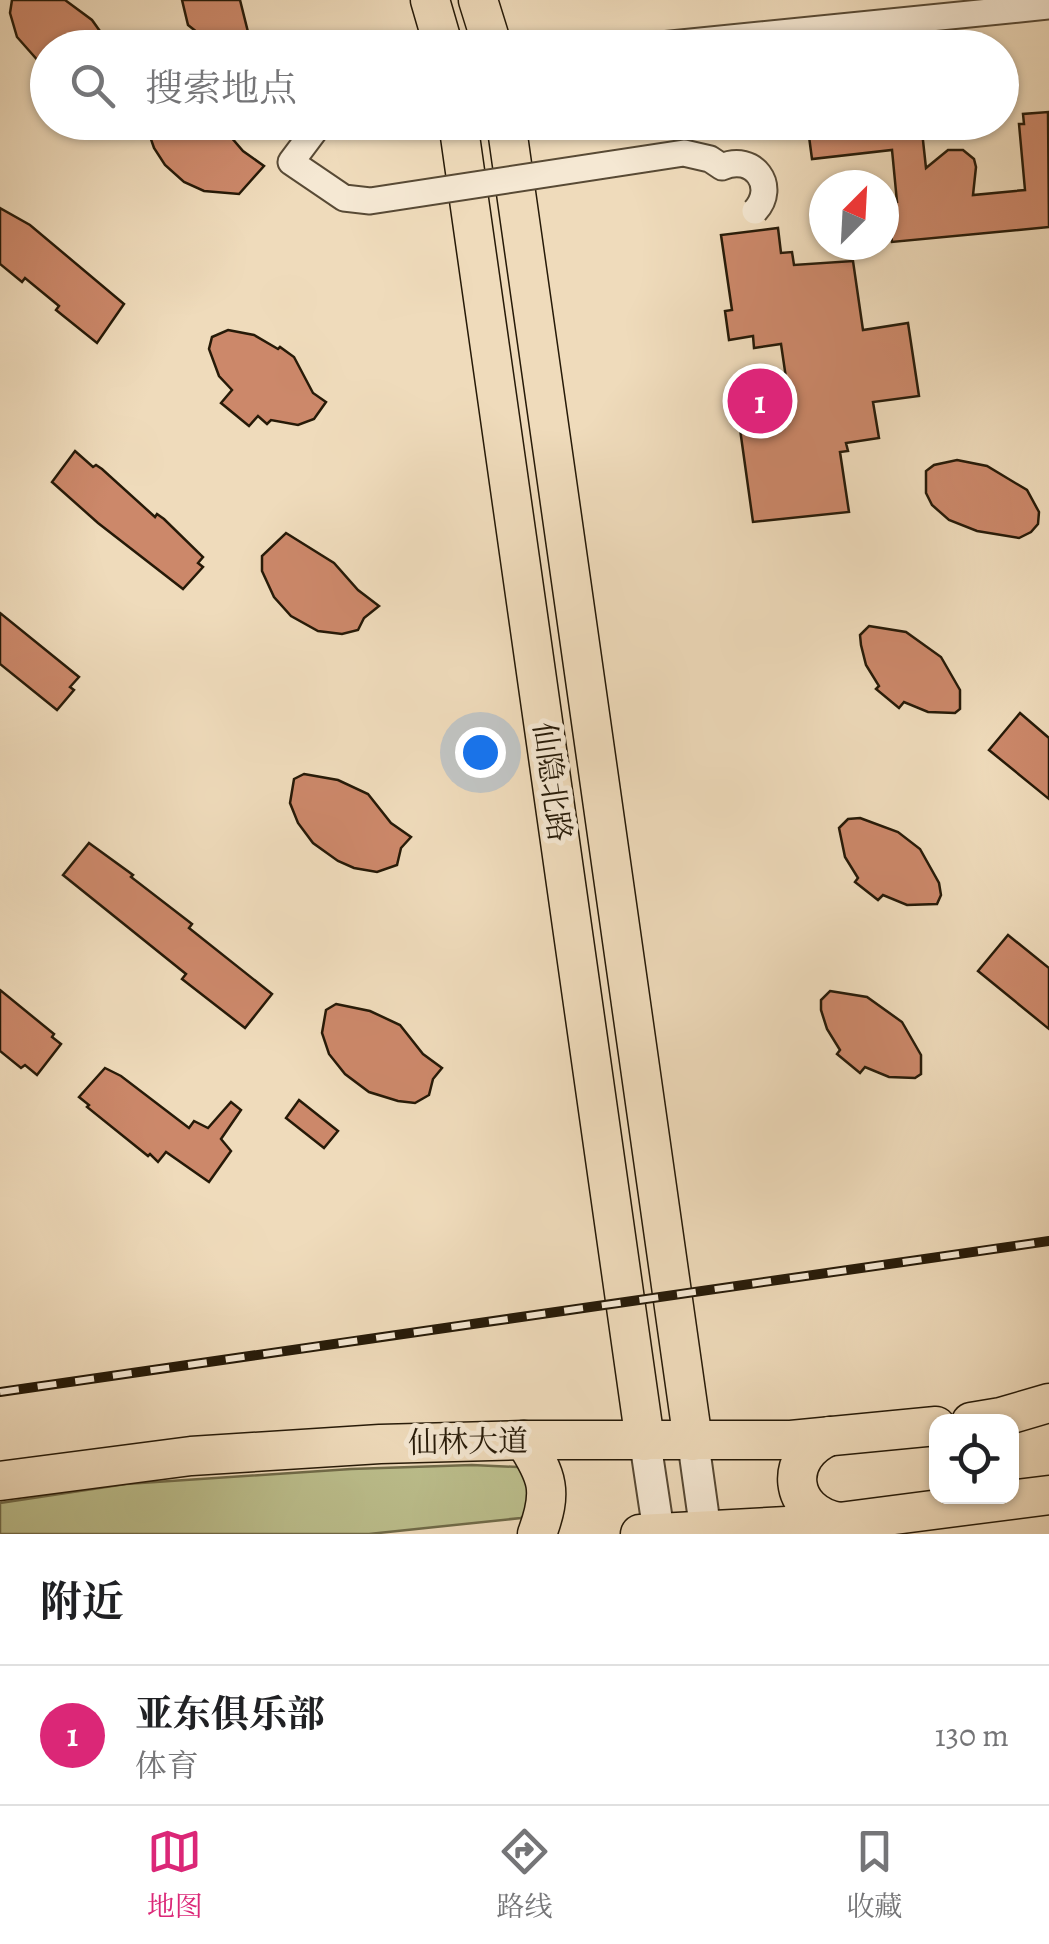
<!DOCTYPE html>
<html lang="zh">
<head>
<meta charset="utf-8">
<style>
	:root { --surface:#fff; --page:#f6f6f6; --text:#202124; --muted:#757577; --line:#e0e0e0; --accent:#db2777 }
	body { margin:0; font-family:Alegreya,"Noto Serif SC",serif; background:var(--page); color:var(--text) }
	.controls { position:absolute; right:30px; bottom:30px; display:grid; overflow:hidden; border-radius:20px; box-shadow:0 2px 8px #0004 }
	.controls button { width:90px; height:90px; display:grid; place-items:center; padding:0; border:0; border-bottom:2px solid var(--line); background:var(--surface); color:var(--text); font:50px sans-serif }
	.compass { position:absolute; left:809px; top:170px; width:90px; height:90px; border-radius:50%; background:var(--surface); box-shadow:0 2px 8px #0004; rotate:24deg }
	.you { position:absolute; left:480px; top:752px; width:35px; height:35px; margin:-25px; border:8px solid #fff; border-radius:50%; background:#1a73e8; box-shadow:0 0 0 15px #1a73e833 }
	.badge { display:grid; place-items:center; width:65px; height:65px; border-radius:50%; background:var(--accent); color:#fff; font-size:32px; font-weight:700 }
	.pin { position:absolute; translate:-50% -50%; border:5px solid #fff; box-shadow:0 2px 10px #0006 }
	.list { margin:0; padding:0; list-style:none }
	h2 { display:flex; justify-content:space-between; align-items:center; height:130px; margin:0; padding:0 40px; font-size:42px }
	h2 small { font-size:32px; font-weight:400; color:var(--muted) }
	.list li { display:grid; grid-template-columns:65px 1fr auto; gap:30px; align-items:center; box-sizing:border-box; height:140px; padding:0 40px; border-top:2px solid var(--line) }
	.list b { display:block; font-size:38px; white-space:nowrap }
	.list p { margin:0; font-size:32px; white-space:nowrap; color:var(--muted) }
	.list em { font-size:32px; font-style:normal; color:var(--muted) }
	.icon { flex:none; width:55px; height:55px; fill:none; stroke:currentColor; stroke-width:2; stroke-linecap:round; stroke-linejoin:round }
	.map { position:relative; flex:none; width:1049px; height:1534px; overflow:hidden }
	.search { position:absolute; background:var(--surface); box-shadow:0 2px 8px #0004; left:30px; right:30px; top:30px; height:110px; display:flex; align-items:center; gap:25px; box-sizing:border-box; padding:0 35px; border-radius:55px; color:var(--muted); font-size:38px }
	.sheet { height:270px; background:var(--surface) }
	nav { display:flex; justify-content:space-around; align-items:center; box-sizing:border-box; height:140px; border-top:2px solid var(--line); background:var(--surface); font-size:28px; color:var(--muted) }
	nav a { display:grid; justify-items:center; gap:5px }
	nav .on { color:var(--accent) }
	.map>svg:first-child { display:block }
	.green { fill:#bcbf8d; stroke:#716c4a; stroke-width:2.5 }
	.building { fill:#cc886a; stroke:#261a08; stroke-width:2.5 }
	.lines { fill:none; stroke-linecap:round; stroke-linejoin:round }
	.minor-casing { stroke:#584a35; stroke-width:29 }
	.tertiary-casing { stroke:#584a35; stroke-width:34 }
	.primary-casing { stroke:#261a08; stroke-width:41 }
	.minor { stroke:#f5e8d3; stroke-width:25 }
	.tertiary { stroke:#f5e8d3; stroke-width:30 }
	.primary { stroke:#efdbbb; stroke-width:38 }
	.rail-casing { stroke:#261a08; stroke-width:10 }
	.rail { stroke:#f5e8d3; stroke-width:6; stroke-dasharray:19; stroke-linecap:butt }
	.minor-bridge-casing { stroke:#584a35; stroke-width:29; stroke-linecap:butt }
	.minor-bridge { stroke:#f5e8d3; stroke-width:25 }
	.labels { text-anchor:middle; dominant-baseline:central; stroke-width:10; stroke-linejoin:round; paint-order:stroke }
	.street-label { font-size:30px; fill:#261a08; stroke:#f5e8d3 }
</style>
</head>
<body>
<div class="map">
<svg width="1049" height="1534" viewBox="0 0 1049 1534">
	<rect width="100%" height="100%" fill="#efdbbb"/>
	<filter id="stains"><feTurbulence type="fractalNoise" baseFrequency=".002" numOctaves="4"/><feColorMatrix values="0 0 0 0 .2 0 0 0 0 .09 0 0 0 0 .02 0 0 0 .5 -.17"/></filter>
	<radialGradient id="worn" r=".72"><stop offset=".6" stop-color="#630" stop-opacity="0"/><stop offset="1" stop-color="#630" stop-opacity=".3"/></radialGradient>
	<polygon class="green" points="472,1465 518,1467 531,1473 531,1510 521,1518 369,1534 0,1534 0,1503 126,1484 351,1469"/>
	<g class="building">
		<polygon points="12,0 65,0 92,20 112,48 48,48 48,72 17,37 10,13"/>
		<polygon points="182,0 240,0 252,48 217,48 188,25"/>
		<polygon points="1048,112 1049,227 892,242 891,234 884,235 884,204 897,202 892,150 812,159 808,129 870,122 921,122 926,168 948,150 963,150 974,159 976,167 973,195 1025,190 1019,124 1024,124 1023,114"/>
		<polygon points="145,122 218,122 243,151 264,166 239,194 204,191 184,182 165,165 154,148"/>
		<polygon points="0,208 30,225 124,304 97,343 56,310 59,306 25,278 22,282 0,264"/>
		<polygon points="778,228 781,253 792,252 794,265 853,261 863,330 908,323 919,396 873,402 879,438 846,443 848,451 840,452 849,512 753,522 740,429 781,423 779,413 791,412 781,344 754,348 753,336 729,340 725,311 732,310 721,235"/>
		<polygon points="228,330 254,335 278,349 280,347 294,357 313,393 326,402 314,419 298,425 271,420 267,424 258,416 249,426 221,403 232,390 219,376 209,349 212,337"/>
		<polygon points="75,451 93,467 96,465 102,469 155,517 157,514 164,519 203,557 198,563 203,567 183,589 98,523 52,482"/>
		<polygon points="957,460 987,466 1027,490 1039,512 1038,524 1031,532 1019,538 977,531 949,520 932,505 926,493 926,471 934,465"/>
		<polygon points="286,533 334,563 358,590 379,606 364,618 358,630 342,634 318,631 291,616 274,597 262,571 262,556"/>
		<polygon points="0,613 79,677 70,687 74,690 57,710 0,664"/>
		<polygon points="869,626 906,632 941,657 960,690 960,709 955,713 928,712 904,702 899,708 876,689 879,686 866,665 861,645 860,635"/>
		<polygon points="1020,713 1049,738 1049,799 989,750"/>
		<polygon points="304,774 338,780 368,794 391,823 411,837 401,848 397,865 377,872 354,868 338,861 313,843 298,823 290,803 294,779"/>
		<polygon points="860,818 898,832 920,849 939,883 941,895 937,904 907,905 883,895 878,900 855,882 858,878 845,857 839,828 848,819"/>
		<polygon points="89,843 133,875 131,877 192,924 189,928 272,994 245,1028 182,979 186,974 63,875"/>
		<polygon points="1008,935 1049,968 1049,1029 978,971"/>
		<polygon points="0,990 54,1034 52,1037 61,1044 37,1075 25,1065 21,1068 0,1051"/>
		<polygon points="830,991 867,997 902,1022 921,1055 921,1074 915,1078 889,1077 865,1067 860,1073 837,1054 840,1050 827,1029 821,1010 821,1000"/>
		<polygon points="336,1004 370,1011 400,1025 423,1054 442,1068 433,1079 429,1095 415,1103 398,1101 369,1092 345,1074 329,1054 322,1033 326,1010"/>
		<polygon points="105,1068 121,1076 189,1128 194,1121 208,1128 231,1102 241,1110 221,1139 231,1151 209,1182 166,1152 158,1162 150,1154 148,1156 87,1107 89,1105 79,1097"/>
		<polygon points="299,1100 338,1131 324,1148 286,1118"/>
	</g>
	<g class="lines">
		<g class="minor-casing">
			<polyline id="minor" points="631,48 1049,6"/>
		</g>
		<g class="tertiary-casing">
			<g id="tertiary">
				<polyline points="645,1441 659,1534"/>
				<polyline points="693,1441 706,1534"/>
			</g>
		</g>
		<g class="primary-casing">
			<g id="primary">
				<polyline points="430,0 444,48"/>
				<polyline points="478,0 493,48"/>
				<polyline points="458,122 645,1441"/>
				<polyline points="506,122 693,1441"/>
				<polyline points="971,1422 1001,1417 1049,1403"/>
				<path d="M 830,1436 C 782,1456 788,1513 839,1522"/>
				<path d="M 524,1440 C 548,1477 553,1491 537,1534"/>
				<polyline points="0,1481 191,1456 380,1444 524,1440 791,1440 936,1426"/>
				<polyline points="640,1534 824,1524 1049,1495"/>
			</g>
		</g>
		<use href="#minor" class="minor"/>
		<use href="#tertiary" class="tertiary"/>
		<use href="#primary" class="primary"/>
		<g class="rail-casing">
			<polyline id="rail" points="0,1392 1049,1241"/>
		</g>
		<use href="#rail" class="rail"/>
		<g class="minor-bridge-casing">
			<path id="minor-bridge" d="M 321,122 L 291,162 L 344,198 L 370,201 L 684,153 L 710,159 L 722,167 C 753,153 778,186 755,211"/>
		</g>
		<use href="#minor-bridge" class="minor-bridge"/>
	</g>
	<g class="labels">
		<g class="street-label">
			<text transform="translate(552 782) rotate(82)">仙隐北路</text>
			<text transform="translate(468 1442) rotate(-1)">仙林大道</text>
		</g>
	</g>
	<rect width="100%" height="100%" filter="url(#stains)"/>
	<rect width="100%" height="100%" fill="url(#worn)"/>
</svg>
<div class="controls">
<button><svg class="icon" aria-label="locate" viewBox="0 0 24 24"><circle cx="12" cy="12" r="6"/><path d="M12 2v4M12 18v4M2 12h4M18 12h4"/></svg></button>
</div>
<svg class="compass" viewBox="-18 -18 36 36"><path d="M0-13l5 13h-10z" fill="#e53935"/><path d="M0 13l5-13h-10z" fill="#757577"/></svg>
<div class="you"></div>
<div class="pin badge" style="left:760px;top:401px">1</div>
<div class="search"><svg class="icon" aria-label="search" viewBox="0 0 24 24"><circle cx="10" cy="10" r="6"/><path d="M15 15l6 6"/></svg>搜索地点</div>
</div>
<section class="sheet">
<h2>附近<small></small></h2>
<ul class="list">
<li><span class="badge">1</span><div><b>亚东俱乐部</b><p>体育</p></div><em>130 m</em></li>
</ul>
</section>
<nav>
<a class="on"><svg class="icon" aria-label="map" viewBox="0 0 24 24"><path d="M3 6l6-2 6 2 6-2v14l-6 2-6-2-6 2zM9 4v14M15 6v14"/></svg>地图</a>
<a><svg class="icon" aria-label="directions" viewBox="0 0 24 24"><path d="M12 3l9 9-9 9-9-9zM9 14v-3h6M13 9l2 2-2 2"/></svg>路线</a>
<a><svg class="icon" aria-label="saved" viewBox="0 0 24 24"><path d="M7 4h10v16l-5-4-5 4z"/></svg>收藏</a>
</nav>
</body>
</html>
